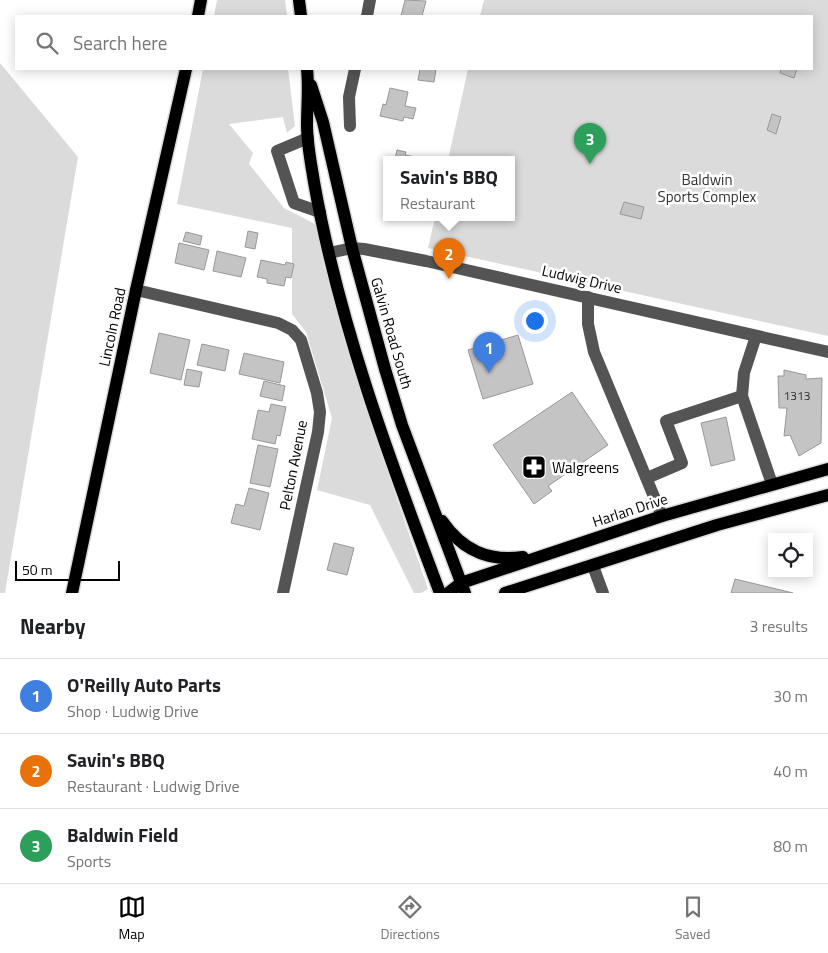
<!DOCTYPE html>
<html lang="en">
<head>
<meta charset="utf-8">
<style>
	:root { --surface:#fff; --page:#f6f6f6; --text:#202124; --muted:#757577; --line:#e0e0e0; --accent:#000 }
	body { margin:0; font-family:"Titillium Web",sans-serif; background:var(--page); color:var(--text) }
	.controls { position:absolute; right:15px; bottom:15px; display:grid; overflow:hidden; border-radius:0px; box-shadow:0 2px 12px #0003 }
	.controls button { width:45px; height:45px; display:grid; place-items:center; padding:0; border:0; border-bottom:1px solid var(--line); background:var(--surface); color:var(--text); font:25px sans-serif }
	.scale { position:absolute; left:15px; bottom:12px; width:105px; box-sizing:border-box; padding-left:5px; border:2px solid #000; border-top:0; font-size:14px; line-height:18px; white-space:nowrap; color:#000; -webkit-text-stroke:4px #fff; paint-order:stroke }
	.you { position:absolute; left:534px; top:320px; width:18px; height:18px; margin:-12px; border:4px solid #fff; border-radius:50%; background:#1a73e8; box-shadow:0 0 0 8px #1a73e833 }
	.badge { display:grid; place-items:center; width:32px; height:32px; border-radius:50%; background:var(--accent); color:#fff; font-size:16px; font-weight:700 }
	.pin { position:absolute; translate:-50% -41px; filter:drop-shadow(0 1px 2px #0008) }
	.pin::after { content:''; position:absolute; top:26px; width:18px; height:15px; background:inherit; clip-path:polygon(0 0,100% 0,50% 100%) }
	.popup { position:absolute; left:383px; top:156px; width:132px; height:65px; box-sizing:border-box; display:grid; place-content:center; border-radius:0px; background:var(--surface); filter:drop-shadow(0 1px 4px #0005); font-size:16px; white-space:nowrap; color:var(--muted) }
	.popup b { font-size:19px; color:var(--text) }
	.popup::after { content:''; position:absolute; left:50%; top:100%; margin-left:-10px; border:10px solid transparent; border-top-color:var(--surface) }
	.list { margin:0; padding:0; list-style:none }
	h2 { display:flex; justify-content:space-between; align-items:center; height:65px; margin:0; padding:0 20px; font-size:21px }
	h2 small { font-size:16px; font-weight:400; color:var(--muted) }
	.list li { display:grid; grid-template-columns:32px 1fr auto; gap:15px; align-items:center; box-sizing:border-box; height:75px; padding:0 20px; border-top:1px solid var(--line) }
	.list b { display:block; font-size:19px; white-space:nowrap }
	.list p { margin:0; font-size:16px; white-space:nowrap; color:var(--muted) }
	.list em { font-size:16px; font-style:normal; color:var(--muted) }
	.icon { flex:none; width:28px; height:28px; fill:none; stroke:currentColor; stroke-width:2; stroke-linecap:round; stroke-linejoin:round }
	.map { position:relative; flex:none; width:828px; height:593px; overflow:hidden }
	.search { position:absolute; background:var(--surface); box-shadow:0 2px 12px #0003; left:15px; right:15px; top:15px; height:55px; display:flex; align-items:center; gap:12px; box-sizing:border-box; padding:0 18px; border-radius:0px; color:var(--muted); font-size:19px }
	.sheet { height:290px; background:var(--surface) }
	nav { display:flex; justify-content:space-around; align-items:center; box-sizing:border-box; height:70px; border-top:1px solid var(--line); background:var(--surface); font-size:14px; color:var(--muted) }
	nav a { display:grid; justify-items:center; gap:2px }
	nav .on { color:var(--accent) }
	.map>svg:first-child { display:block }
	.green { fill:#dbdbdb }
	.building { fill:#c4c4c4; stroke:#989898 }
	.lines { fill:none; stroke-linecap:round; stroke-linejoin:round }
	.major-casing { stroke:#dbdbdb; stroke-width:15 }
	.minor { stroke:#545454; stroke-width:12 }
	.major { stroke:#000; stroke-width:12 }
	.labels { text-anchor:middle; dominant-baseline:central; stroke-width:5; stroke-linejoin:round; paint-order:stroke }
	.number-label { font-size:12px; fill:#313131 }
	.park-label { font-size:15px; fill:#323232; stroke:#fff }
	.street-label { font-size:15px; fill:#000; stroke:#fff }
	.poi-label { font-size:15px; fill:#000; stroke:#fff; text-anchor:start }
</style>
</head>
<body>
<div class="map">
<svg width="828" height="593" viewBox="0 0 828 593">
	<rect width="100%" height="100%" fill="#fff"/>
	<g class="green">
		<polygon points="217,0 285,0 287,16 214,16"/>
		<polygon points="484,0 828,0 828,336 428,248 435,218 512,218 512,160 448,160 468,69 812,69 812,16 480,16"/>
		<polygon points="0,63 78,157 5,593 0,593"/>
		<path d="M 203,69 L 288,69 L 295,126 L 287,133 L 283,117 L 229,124 L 253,153 L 249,164 L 284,208 L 315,224 C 344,348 386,468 428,589 L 421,593 L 414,593 L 370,505 L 317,490 L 332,418 L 306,332 L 292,314 L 292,228 L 177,204 Z"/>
	</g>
	<g class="building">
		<polygon points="405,0 426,1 422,16 401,16"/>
		<polygon points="420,69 436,69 434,82 418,80"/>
		<polygon points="781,69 797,69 794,78 780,73"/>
		<polygon points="390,88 408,92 405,106 416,108 413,119 404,117 403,121 380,116 383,104 386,105"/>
		<polygon points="772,114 781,117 776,134 767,130"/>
		<polygon points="397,150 406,152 405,155 421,158 420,160 391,160 392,158 395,159"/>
		<polygon points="624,202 644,207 641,219 620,214"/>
		<polygon points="248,231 258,233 255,249 245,247"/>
		<polygon points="186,232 202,236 200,245 183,241"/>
		<polygon points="179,243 209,250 204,270 175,263"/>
		<polygon points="217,251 246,258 241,277 213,271"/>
		<polygon points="261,260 285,265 286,262 294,264 291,278 286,277 284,286 267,283 267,279 257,277"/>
		<polygon points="159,333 190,340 181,380 150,373"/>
		<polygon points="518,335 533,384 483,399 468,350"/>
		<polygon points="202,344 229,350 225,371 197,365"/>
		<polygon points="244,353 284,362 280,383 239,374"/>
		<polygon points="187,369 202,372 199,387 184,385"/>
		<polygon points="784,370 806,375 806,379 822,378 821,443 799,456 790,435 784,436 787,408 779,408 778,376 784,376"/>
		<polygon points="264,381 285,386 282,401 260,396"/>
		<polygon points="572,392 608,445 548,486 552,491 534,504 493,445"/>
		<polygon points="271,404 286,407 280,436 277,435 275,444 252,439 258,410 269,412"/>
		<polygon points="726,417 735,460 711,466 701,423"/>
		<polygon points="258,445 278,449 270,487 250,483"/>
		<polygon points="249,488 269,493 260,530 231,523 236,504 244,506"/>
		<polygon points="334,543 354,548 347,575 327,570"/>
		<polygon points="735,579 793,593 731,593"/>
	</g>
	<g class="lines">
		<g class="major-casing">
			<g id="major">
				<polyline points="299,0 301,16"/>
				<polyline points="198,16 201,0"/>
				<path d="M 307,69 C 309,87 307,107 307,125 C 307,144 311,163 314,182 C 339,324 389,458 440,593"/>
				<polyline points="311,85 323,122 352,248 385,369 402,425 465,593"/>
				<path d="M 442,521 C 462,550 488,562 523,557"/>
				<polyline points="72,593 136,290 186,69"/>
				<polyline points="448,593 461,583 662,516 828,469"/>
				<polyline points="505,593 717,525 828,495"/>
			</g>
		</g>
		<g class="minor">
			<polyline points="367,16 370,0"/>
			<polyline points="350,126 349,97 355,69"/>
			<polyline points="308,138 277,151 294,203 320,212"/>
			<polyline points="329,253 352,248 364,249 426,261 828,352"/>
			<polyline points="136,290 278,323 292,330 301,340 317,393 320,412 318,432 283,593"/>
			<polyline points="588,297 588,324 594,352 662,516"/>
			<polyline points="756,336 744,373 742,396 772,484"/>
			<polyline points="647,478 682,463 666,421 742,396"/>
			<polyline points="593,566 603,593"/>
		</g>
		<use href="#major" class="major"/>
	</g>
	<defs>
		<g id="pharmacy-square" transform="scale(1.25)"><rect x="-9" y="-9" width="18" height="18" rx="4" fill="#000" stroke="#fff"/><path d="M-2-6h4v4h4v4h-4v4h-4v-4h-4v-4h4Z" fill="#fff"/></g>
	</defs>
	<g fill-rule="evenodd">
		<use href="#pharmacy-square" x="534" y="467"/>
	</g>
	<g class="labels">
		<g class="number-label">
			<text x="797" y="395">1313</text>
		</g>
		<g class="park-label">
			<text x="707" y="179">Baldwin<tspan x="707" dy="17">Sports Complex</tspan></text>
		</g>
		<g class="street-label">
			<text transform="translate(582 279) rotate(13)">Ludwig Drive</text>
			<text transform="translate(112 327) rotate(-78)">Lincoln Road</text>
			<text transform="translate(392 333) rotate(74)">Galvin Road South</text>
			<text transform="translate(293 465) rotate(-79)">Pelton Avenue</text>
			<text transform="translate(630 510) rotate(-18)">Harlan Drive</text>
		</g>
		<g class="poi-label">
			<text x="552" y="467">Walgreens</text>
		</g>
	</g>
</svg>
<div class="controls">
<button><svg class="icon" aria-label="locate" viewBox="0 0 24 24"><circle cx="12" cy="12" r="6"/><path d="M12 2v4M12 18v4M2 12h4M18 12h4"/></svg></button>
</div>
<div class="scale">50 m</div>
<div class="you"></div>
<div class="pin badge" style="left:489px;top:373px;background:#3f7fe0">1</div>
<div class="pin badge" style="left:449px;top:279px;background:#e8710a">2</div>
<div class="popup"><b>Savin's BBQ</b>Restaurant</div>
<div class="pin badge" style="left:590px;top:164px;background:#2e9e5b">3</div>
<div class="search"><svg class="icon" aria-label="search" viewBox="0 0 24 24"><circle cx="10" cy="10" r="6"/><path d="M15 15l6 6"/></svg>Search here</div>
</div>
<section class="sheet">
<h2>Nearby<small>3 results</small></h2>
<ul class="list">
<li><span class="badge" style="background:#3f7fe0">1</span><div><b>O'Reilly Auto Parts</b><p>Shop · Ludwig Drive</p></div><em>30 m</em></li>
<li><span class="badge" style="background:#e8710a">2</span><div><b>Savin's BBQ</b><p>Restaurant · Ludwig Drive</p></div><em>40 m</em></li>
<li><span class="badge" style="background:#2e9e5b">3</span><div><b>Baldwin Field</b><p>Sports</p></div><em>80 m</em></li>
</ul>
</section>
<nav>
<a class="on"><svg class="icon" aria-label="map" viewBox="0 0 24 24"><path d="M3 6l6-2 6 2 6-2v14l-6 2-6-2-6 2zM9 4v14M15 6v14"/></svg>Map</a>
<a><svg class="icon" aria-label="directions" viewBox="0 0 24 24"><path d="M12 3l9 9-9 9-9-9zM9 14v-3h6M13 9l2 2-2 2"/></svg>Directions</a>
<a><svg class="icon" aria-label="saved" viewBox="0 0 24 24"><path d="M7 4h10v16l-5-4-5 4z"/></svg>Saved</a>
</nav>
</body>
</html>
